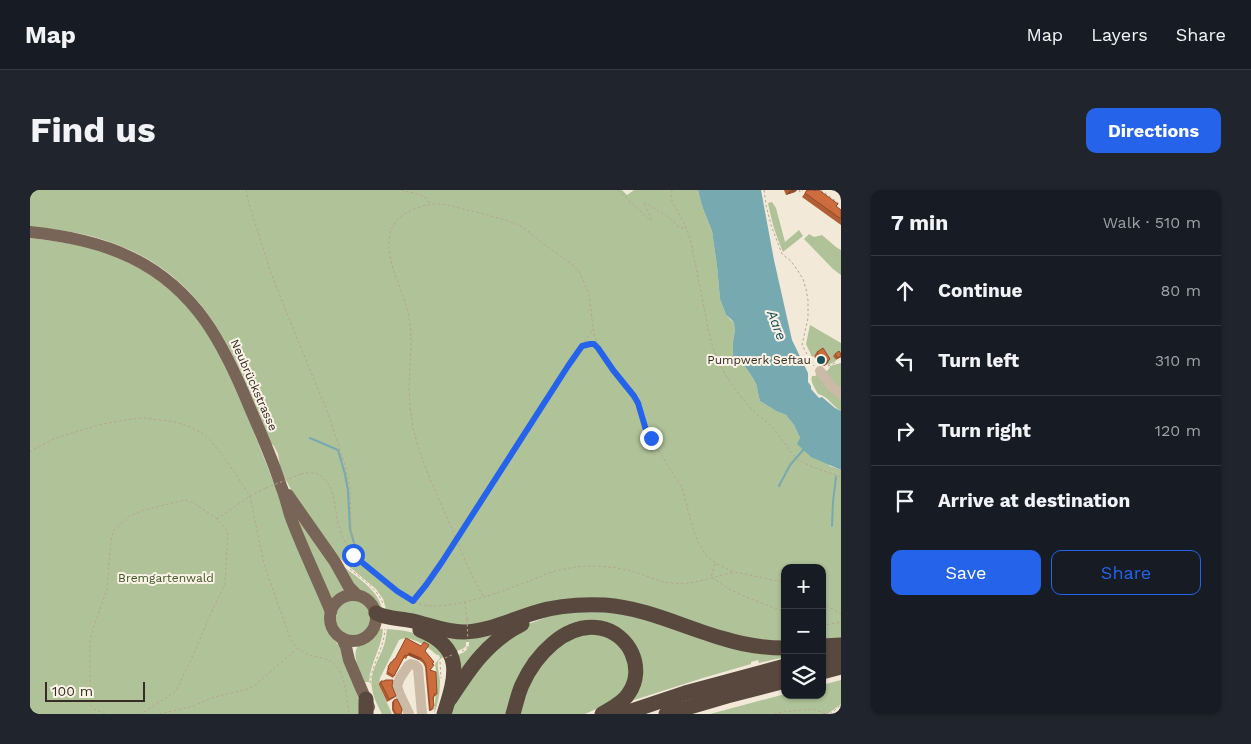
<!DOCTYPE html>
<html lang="en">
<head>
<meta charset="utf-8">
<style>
	:root { --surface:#171b24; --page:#20242c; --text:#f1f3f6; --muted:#9ea1a6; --line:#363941; --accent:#2563eb }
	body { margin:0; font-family:"Work Sans",sans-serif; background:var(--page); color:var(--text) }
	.controls { position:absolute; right:15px; bottom:15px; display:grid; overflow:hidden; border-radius:10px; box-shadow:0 1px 4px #0004 }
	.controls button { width:45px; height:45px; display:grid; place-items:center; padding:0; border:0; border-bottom:1px solid var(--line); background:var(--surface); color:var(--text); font:25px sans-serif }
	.scale { position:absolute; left:15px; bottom:12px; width:100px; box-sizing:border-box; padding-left:5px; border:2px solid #372d26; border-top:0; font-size:14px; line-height:18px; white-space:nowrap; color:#372d26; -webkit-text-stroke:4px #faf3e6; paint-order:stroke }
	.stop { position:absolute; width:15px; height:15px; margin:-11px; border:4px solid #2563eb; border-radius:50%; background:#fff }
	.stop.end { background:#2563eb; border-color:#fff; box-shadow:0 1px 5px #0008 }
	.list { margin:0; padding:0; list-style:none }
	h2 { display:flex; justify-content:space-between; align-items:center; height:65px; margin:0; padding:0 20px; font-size:21px }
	h2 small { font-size:16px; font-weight:400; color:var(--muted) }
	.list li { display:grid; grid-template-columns:32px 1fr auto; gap:15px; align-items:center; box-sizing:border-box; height:70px; padding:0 20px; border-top:1px solid var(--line) }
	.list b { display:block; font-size:19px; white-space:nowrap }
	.list em { font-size:16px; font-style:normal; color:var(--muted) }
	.actions { display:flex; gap:10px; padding:15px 20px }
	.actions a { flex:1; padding:11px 0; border:1px solid var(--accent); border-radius:10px; text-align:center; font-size:18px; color:var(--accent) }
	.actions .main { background:var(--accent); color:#fff }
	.icon { flex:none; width:28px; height:28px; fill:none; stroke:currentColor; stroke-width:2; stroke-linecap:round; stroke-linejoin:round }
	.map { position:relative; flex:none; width:811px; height:524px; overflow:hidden; border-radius:10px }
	header { display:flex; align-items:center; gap:30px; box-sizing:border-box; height:70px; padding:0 25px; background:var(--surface); border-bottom:1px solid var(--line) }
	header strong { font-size:24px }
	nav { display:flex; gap:28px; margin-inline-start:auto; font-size:18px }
	.intro { display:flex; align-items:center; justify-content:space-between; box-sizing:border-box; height:120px; padding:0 30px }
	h1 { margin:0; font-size:35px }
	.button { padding:12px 22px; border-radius:10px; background:var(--accent); color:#fff; font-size:18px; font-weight:700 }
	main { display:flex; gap:30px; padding:0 30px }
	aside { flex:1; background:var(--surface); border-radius:10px; box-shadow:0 1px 4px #0004 }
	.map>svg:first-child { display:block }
	.green { fill:#b0c298 }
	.water { fill:#77a9b1 }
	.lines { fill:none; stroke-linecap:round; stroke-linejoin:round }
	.stream { stroke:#77a9b1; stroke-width:2 }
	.path { stroke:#b7a48f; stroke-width:1; stroke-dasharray:2.5 2.5; stroke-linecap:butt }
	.minor { stroke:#cbbaa5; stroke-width:10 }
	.major { stroke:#796557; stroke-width:12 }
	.highway { stroke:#58483d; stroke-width:15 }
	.path-bridge { stroke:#b7a48f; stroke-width:1; stroke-dasharray:2.5 2.5; stroke-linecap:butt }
	.wall { fill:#b05e34 }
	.shaded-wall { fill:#904c2b }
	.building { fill:#cd6d3d; stroke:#904c2b }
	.route { stroke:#2563eb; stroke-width:6 }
	.poi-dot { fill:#1a505a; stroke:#faf3e6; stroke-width:2 }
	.labels { text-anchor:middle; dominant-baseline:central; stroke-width:4; stroke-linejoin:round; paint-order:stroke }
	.poi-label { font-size:12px; fill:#372d26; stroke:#faf3e6; text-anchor:end }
	.street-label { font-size:12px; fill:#372d26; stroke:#faf3e6 }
	.park-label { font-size:12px; fill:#415629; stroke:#faf3e6 }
	.water-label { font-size:14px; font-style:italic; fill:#1a505a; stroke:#faf3e6 }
</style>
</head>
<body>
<header>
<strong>Map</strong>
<nav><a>Map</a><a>Layers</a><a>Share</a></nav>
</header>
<div class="intro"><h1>Find us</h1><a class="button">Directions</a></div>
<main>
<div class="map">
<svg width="811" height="524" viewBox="0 0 811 524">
	<rect width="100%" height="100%" fill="#f3e9d9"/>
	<g class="green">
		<path d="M 0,0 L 592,0 L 597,5 L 604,0 L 668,0 L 672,16 L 682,41 L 687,76 L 690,109 L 696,125 L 704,133 L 705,140 L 703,152 L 703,167 L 706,172 L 714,175 C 718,181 723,187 726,194 C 728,200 728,206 730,211 L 746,221 L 756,225 L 764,235 L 770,248 L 800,276 L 811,280 L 811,451 L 792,453 L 792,378 L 755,378 L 755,455 L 726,452 L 592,412 L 438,438 L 357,422 L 353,409 L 346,399 L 316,374 L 303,361 L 270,317 L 255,288 L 250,276 L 248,264 L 244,256 L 241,253 C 204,163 177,83 74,50 C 51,42 25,40 0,36 Z"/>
		<path d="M 742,12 L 746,18 L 755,52 L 769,40 L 773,46 L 753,62 C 746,46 741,30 738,13 Z"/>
		<polygon points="779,44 784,47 792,45 806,57 811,60 811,85 803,79 774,49"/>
		<polygon points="0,48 24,51 55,56 86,66 113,80 138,98 159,118 182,150 211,210 295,422 296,438 309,456 326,500 332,524 0,524"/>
		<polygon points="780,135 811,153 811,169 807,163 804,166 806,171 798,175 790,163 782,167 776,154"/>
		<polygon points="811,173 811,201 795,182 799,179 800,176"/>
		<path d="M 788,183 L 811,206 L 811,221 C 801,215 799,207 788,204 C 785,198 780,192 782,186 L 785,186 Z"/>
		<polygon points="265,321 279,340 317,403 309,407 303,412 299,412"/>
		<path d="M 314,377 C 328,388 351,402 352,421 L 347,417 L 340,407 L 328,401 Z"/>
		<circle cx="324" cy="428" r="18"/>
		<polygon points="571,419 755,463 755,467 729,473 728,470 721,472 721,474 673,488 598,512 603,502 593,446 532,444 481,524 419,524 445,476 498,434 529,423"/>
		<path d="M 350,439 L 353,439 C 352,457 340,473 339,492 L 335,492 C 331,481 319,464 330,454 C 334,451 338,450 341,447 C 345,443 346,441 350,439 Z"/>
		<path d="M 357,439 C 372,440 388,442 401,451 C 406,455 410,462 414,467 C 412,468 409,469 408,472 C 407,478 410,486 410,492 C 410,503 408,514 404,524 L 407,488 L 405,474 L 410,468 L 409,465 L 407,465 C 398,457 381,444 369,450 L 350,488 L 349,495 L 362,524 L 352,524 C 348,516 343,507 342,498 C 339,483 350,468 354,455 C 356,450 356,444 357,439 Z"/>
		<path d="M 402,441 L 461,442 L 463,446 L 431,485 L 425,466 C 432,463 440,461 439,452 L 436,452 L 436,456 L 434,458 L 423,463 Z"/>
		<polygon points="563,442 587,452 600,475 596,497 582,512 555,524 489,524 502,488 519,464 539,448"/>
		<polygon points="811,490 811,514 798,524 680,524 755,504 755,505 792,505 792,495"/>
	</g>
	<path class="water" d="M 668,0 L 731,0 L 744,70 L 762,150 L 778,183 L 778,192 L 781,196 L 781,199 L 789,208 L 792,207 L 805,218 L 811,221 L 811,280 L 781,267 L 767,254 L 770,248 L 764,235 L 756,225 L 746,221 L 730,211 C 728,206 728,200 726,194 C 723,187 718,181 714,175 L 706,172 L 703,167 L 703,152 L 705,140 L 704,133 L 701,129 L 696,125 L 690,109 L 687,76 L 682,41 L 672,16 Z"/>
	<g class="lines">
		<g class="stream">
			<polyline points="280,248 308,260 315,284 318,301 320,339 327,363"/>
			<polyline points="749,296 760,275 774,259"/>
			<polyline points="802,336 803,312 806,287"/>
		</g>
		<g class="path">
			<polyline points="216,0 219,14 241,83 266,146 298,223 315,275 320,298 321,339 324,352 329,364 330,370"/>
			<polyline points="371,0 394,6 400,14"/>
			<polyline points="588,0 620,30"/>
			<path d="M 642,0 L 641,9 L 656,37 L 661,52 L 680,148 C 688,177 705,203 726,223 C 731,228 737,231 741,236 C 751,246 757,260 768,269 C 780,278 797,281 811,287"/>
			<polyline points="734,0 736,15 741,35 752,64 761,71 768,81 773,89 776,99 778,110 778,128 772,155 782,173 784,176"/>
			<polyline points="769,0 770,2 773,0"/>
			<polyline points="791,0 811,15"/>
			<polyline points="621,30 621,28 614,14 614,12 634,24 649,37 652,38 656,37"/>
			<path d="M 553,155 C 558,153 563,153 568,157"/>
			<polyline points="798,176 807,172"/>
			<path d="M 0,262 L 4,259 L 26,248 L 72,234 L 101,229 L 114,228 L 145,232 L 160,237 L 172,243 L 181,251 L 194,267 L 220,306 L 234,374 L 260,448 C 274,474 297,461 308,478 C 316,491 317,509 319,524"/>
			<path d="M 271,284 C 304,276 303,311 308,332 C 310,341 313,350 318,357 C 329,375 369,405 388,413 C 411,424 471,402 494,393 C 508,388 520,381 534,379 C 556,374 584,376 605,382 C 617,386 629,392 641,393 C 662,396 685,386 704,382"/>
			<polyline points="187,329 220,306 236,298"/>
			<polyline points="685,374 681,387 699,399 716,407 755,422"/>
			<path d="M 320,379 C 332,389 348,399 353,414"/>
			<path d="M 453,406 C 438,380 427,351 415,323 C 400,289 383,254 380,216 C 377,187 384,157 379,128 C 375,100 354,74 360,44 C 364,24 390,14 408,14 C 419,14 431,19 441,21 C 457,25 474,29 489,35 C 497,39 503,46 510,51 C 521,60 533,67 544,76 L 550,83 L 559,104 L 564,144 L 569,158 L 583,180 L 604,206 L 608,213 L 616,240 L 652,298 L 662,335 L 667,350 L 675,364 L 685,373 L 695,378 L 705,382 L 748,391 L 755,394"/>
			<polyline points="383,410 396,395 412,372 563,139"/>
			<polyline points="435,412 437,429"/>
			<polyline points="792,413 811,424"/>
			<polyline points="296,429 300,442 303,446"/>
			<path d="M 792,434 C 801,436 803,432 811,433"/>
			<polyline points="432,461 437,458 438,454"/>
			<polyline points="410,472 411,488"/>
			<path d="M 340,493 C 342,474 354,458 355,439"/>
			<polyline points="75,524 64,519 60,514 60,451 64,436 77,399 81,351 84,340 100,326 114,320 154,310 160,311 164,313 187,329 198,341 195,394 180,425 165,461 146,501 111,524"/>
			<polyline points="129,524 164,516 181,508 217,499 224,496 267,459"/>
			<polyline points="744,524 752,522 783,519 796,524"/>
			<polyline points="800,524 811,515"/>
		</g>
		<g class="minor">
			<polyline points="790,181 802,197 811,204"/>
			<polyline points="379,524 370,505 367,496 370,488 378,476 381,474 385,475 388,478 392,524"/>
		</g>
		<g class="major">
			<path d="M 0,42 C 35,46 70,52 102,68 C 167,100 194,155 220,218 C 231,244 243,270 251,296 C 255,305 257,315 260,325 C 272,358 288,390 301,422"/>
			<polyline points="258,305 305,372 319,397 327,405"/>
			<circle cx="323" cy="428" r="23"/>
			<polyline points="312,448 316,457 319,470 339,517"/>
		</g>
		<g class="highway">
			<path d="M 346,423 C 357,429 370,428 383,431 C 400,435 416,442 434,442 C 460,441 483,429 507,422 C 529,415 552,414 575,415 C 617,418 655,438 695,449 C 714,455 734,458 755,458"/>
			<path d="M 390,440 C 435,458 426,486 414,524"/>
			<polyline points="792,456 811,455"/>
			<polyline points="792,467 811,463"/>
			<polyline points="792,482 811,477"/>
			<path d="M 420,509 C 440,478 458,451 492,434"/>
			<polyline points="336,524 336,509"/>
			<path d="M 483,524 C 486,514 488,504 492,495 C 505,466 535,432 570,438 C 599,443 616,478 599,503 C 593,513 582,518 572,524"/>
			<polyline points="592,524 655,503 755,476"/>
			<polyline points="636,524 697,506 755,491"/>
		</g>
		<g class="path-bridge">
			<polyline points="236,298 271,284"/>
			<polyline points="437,429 438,454"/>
			<polyline points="415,468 424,464"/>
		</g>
	</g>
	<g class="wall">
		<polygon points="754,0 767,0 765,2 756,5"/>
		<polygon points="777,0 811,20 811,35 772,7"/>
		<polygon points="787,162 797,174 794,176 789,174 784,166"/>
		<polygon points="805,164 811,167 806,170 803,166"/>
		<polygon points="376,448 395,461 404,472 400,480 406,506 404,506 404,508 403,518 401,521 399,521 395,477 393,473 389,470 378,465 376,469 374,468 363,488 356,484 358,480 357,479 360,474 365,469"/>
		<polygon points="355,490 362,496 366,506 364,508 357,512 349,495 349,493 351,491 354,491"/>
		<polygon points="364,510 371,524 364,524 362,520 362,512"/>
	</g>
	<g class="shaded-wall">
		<polygon points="762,0 767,0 765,2 756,5 759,1"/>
		<polygon points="800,169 797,174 794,176 789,174 792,170"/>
		<polygon points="379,463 391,468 389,470 377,465"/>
	</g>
	<g class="building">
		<polygon points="777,0 784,0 785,1 786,0 789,0 808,14 806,16 811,20 811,29 775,3"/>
		<polygon points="793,158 800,169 797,171 792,170 787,162"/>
		<polygon points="809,161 811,164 811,166 808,168 805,164"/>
		<polygon points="376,448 391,456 394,452 399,455 395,461 404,472 402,474 404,475 400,480 406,482 407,504 404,504 404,507 403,507 404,516 403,516 403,519 400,519 396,475 394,471 391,468 379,463 377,466 375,465 364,486 357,482 359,478 358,477 361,472 362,472 364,469 365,469"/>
		<polygon points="355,490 363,490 362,496 366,506 359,509 351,493 351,491 355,491"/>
		<polygon points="367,509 372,519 371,524 366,524 363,518 364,510"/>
	</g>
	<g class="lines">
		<polyline class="route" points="323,365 367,401 383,411 396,395 412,372 538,176 552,156 560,154 564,154 568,158 583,180 604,206 608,213 616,240 621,248"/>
	</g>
	<circle class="poi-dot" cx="791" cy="170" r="5"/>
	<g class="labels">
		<g class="poi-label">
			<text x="781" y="170">Pumpwerk Seftau</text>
		</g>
		<g class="street-label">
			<text transform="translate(224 195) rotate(66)">Neubrückstrasse</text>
		</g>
		<g class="park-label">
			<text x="136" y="388">Bremgartenwald</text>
		</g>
		<g class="water-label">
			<text transform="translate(747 135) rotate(69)">Aare</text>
		</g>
	</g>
</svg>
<div class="controls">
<button>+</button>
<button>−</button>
<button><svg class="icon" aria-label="layers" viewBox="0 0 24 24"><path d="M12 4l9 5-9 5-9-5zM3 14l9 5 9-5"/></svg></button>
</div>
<div class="scale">100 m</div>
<div class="stop" style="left:323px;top:365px"></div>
<div class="stop end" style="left:621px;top:248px"></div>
</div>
<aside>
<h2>7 min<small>Walk · 510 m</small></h2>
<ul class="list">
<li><svg class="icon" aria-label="ahead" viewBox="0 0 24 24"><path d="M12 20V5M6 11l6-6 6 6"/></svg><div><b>Continue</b></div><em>80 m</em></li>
<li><svg class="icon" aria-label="left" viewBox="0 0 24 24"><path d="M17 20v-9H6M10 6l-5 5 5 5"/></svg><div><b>Turn left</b></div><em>310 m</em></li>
<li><svg class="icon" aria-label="right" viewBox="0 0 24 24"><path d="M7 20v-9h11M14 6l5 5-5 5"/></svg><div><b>Turn right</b></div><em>120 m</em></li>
<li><svg class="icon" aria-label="arrive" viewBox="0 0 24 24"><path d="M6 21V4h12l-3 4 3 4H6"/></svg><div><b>Arrive at destination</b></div></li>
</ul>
<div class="actions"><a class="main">Save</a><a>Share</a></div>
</aside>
</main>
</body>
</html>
